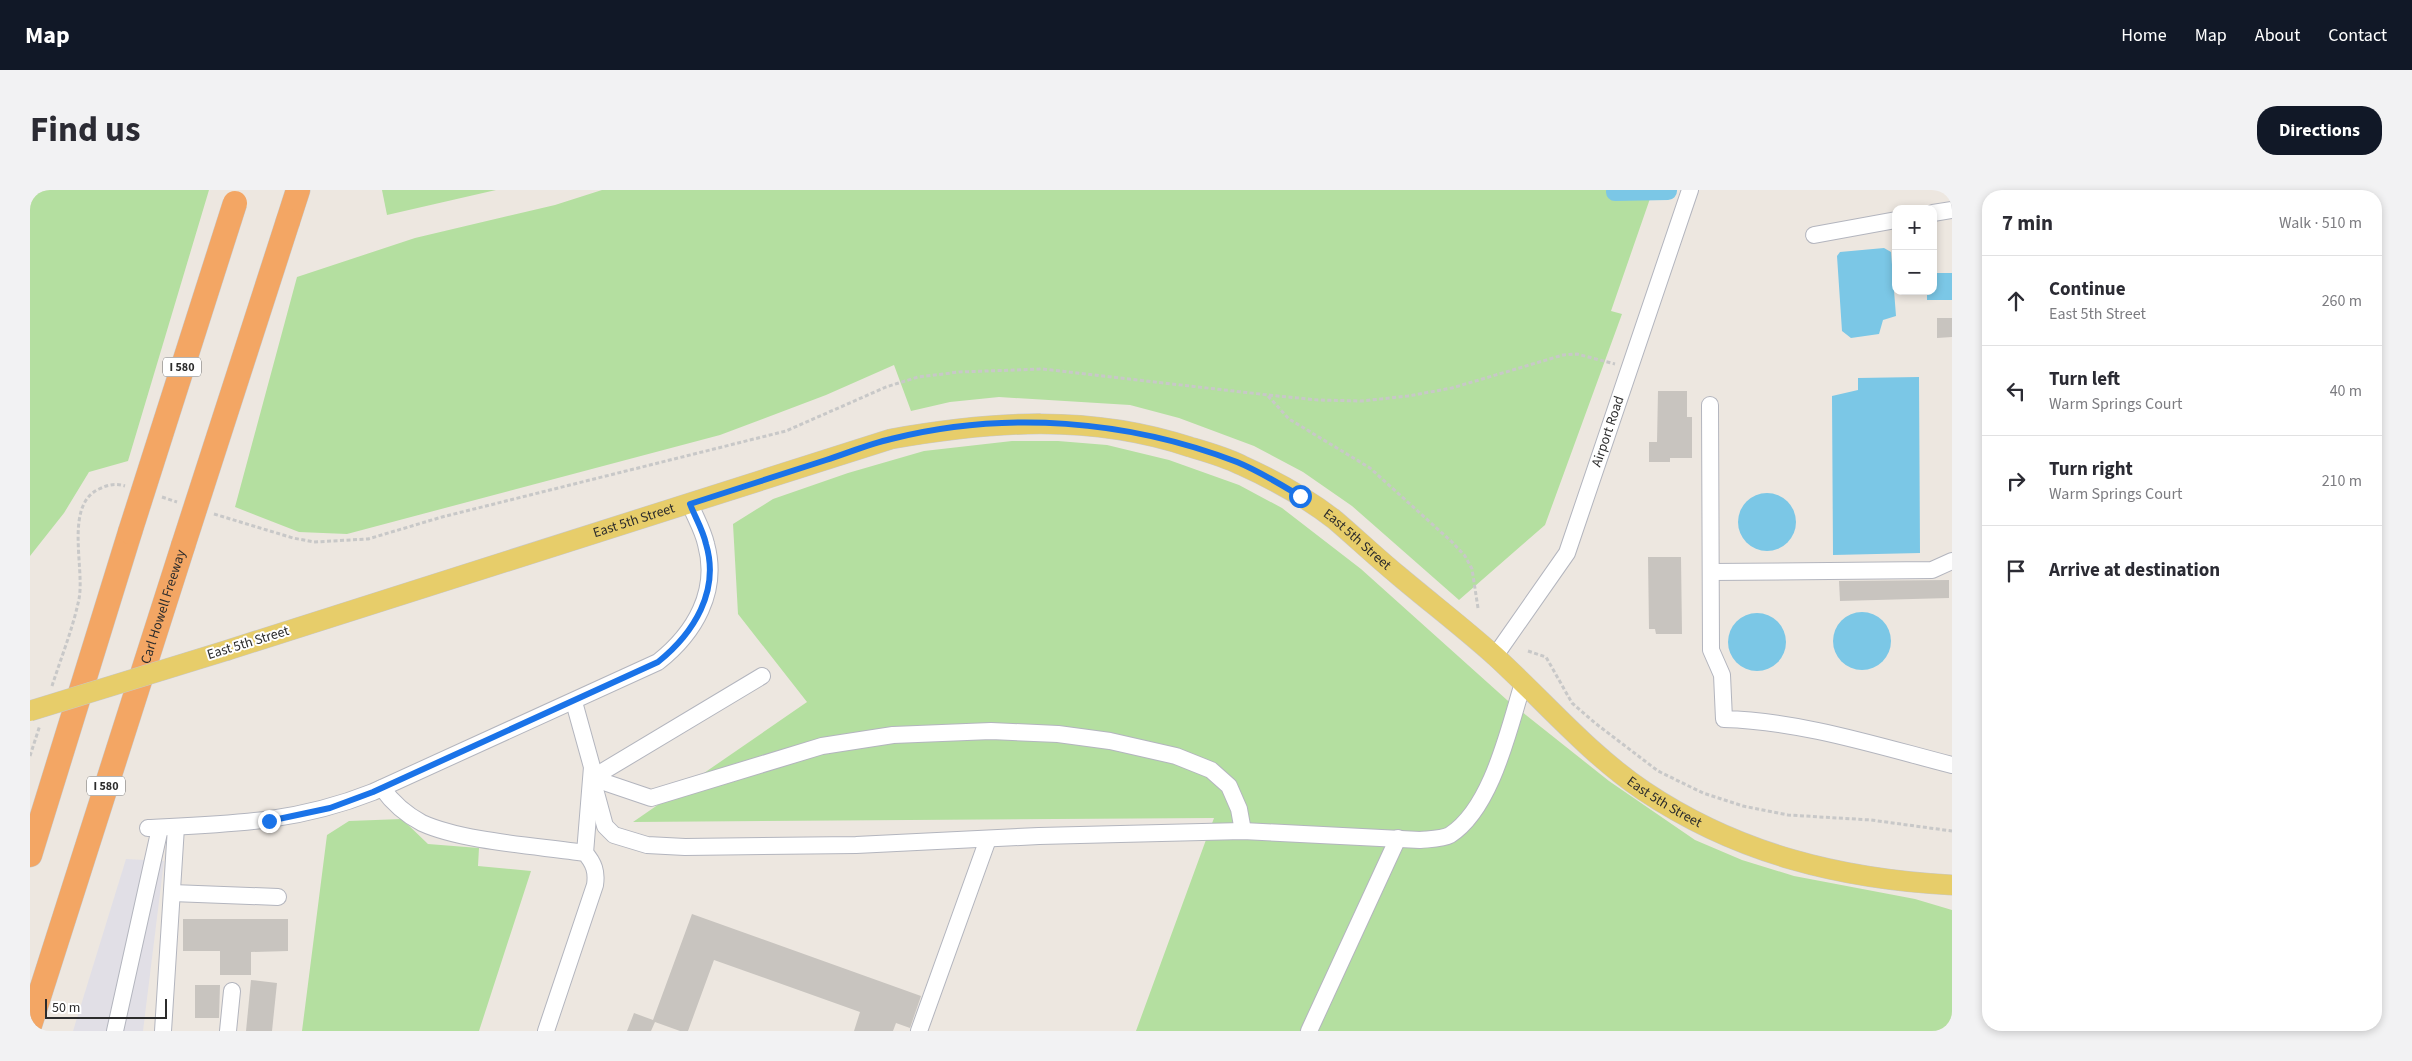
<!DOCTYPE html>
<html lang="en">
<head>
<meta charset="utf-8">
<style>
	:root { --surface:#fff; --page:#f2f2f3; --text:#2b2b33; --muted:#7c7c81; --line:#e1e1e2; --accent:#111827 }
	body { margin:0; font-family:"Source Sans 3",sans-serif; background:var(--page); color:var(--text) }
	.controls { position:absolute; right:15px; top:15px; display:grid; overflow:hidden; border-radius:10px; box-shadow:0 2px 8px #0003 }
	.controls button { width:45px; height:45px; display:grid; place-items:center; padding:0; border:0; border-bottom:1px solid var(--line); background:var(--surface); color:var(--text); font:25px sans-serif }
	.scale { position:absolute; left:15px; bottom:12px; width:122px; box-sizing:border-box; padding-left:5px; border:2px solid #2c2c2c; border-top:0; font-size:14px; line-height:18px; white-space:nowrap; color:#2c2c2c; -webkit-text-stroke:4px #fff; paint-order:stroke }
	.stop { position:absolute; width:15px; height:15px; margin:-11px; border:4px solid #1a73e8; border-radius:50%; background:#fff }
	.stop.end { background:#1a73e8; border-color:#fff; box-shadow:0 1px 5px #0008 }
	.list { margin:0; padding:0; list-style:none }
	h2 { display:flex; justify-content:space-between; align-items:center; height:65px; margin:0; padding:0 20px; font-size:21px }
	h2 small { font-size:16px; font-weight:400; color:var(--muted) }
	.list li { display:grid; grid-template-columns:32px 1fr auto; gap:15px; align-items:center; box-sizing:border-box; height:90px; padding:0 20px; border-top:1px solid var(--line) }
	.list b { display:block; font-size:19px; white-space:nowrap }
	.list p { margin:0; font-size:16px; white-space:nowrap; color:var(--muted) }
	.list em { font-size:16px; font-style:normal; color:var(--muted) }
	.icon { flex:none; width:28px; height:28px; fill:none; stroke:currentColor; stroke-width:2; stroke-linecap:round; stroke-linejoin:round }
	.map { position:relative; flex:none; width:1922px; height:841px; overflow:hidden; border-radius:20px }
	header { display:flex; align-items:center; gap:30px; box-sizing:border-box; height:70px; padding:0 25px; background:var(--accent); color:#fff }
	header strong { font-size:24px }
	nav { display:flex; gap:28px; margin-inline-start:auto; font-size:18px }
	.intro { display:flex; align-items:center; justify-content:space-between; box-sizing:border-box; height:120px; padding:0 30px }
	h1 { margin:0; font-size:35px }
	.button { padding:12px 22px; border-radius:20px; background:var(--accent); color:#fff; font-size:18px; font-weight:700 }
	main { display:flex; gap:30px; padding:0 30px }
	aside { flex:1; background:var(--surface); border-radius:20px; box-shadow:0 2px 8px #0003 }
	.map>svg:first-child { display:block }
	.industrial { fill:#e1dfe6 }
	.green { fill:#b4dfa0 }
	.water { fill:#7bc7e6 }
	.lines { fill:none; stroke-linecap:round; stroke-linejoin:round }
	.canal { stroke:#7bc7e6; stroke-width:18 }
	.building { fill:#c8c4bf }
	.minor-casing { stroke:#b3b5be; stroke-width:18 }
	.major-casing { stroke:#c8c8c8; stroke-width:21 }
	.highway-casing { stroke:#c8c8c8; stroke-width:25 }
	.path { stroke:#c8c8c8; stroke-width:3; stroke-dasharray:4 2.5; stroke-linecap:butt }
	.minor { stroke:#fff; stroke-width:16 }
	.major { stroke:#e7cd6a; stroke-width:20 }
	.highway { stroke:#f3a664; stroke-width:24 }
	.major-bridge-casing { stroke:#c8c8c8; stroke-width:21; stroke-linecap:butt }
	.highway-bridge-casing { stroke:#c8c8c8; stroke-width:25; stroke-linecap:butt }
	.major-bridge { stroke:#e7cd6a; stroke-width:20 }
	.highway-bridge { stroke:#f3a664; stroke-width:24 }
	.route { stroke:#1a73e8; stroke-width:6 }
	.labels { text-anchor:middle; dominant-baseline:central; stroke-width:4; stroke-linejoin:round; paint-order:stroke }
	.shield { fill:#fff; stroke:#6b6b6b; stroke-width:1 }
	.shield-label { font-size:12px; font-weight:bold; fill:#2c2c2c }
	.street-label { font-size:14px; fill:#2c2c2c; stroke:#fff }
</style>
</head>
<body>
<header>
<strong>Map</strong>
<nav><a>Home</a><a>Map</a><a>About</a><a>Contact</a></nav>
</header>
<div class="intro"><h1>Find us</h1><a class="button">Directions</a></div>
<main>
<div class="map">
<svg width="1922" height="841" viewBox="0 0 1922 841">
	<rect width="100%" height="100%" fill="#ede7e0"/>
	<polygon class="industrial" points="96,669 134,671 113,841 43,841"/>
	<g class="green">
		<polygon points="0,0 179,0 98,271 59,282 34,323 0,366"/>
		<polygon points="352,0 466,0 357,25"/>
		<polygon points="572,0 1623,0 1581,121 1592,124 1515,335 1429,410 1322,316 1273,282 1224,256 1149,228 1100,215 969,207 920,212 881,221 864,175 796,205 690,245 317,344 269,342 205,317 267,87 385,48 525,15"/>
		<polygon points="982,251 1028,251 1077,255 1139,270 1209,295 1252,318 1331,379 1477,510 1579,591 1665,650 1712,670 1764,686 1885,709 1922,720 1922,841 1106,841 1184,628 603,632 777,512 708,424 703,334 743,309 818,283 894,261"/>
		<polygon points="372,629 398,654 449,658 448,676 501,681 449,841 272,841 297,645 319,631"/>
	</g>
	<g class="water">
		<polygon points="1854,58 1861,62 1866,126 1853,130 1849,144 1821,148 1812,141 1807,66 1810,62"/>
		<polygon points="1903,83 1922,83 1922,110 1897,110 1897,101 1903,101"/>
		<polygon points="1889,187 1890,363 1803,365 1802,206 1828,200 1828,188"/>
		<circle cx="1737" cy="332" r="29"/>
		<circle cx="1832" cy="451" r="29"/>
		<circle cx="1727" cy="452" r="29"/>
	</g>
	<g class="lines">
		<polyline class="canal" points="1585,2 1638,1"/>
	</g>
	<g class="building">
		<polygon points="1907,128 1922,128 1922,147 1907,148"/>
		<polygon points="1628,201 1657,201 1657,227 1662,227 1662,268 1640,268 1640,272 1619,272 1619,252 1627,252"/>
		<polygon points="1618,367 1651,367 1652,444 1626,444 1625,439 1619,439"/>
		<polygon points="1919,390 1919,408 1810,411 1809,391"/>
		<polygon points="662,724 891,806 880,838 866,833 863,841 824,841 830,822 684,770 658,841 650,841 625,832 621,841 597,841 604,823 623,830"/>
		<polygon points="153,729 258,729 258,761 221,762 221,785 190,785 190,761 153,761"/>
		<polygon points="221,790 247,793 242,841 216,841"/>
		<polygon points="165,795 190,795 189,828 165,828"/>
	</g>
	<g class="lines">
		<g class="minor-casing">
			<g id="minor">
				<polyline points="1903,23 1922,20"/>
				<polyline points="1784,45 1866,30"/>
				<path d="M 1680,215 L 1681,460 L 1692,485 L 1694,529 C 1771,531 1848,556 1922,575"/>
				<polyline points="1681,382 1902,380 1922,371"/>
				<path id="s1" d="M 1465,466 L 1537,363 L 1660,0"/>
				<polyline points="544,512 562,577 555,663"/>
				<path d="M 562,588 L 575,636 L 584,645 L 617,655 L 655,657 L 826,655 L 1009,646 L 1213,641 L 1390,650 C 1399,649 1413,649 1420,645 C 1462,618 1479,538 1493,493"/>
				<polyline points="562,588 621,608 792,556 863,545 961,541 1028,544 1080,551 1146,566 1181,580 1199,596 1209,619 1213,641"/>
				<polyline points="562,588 732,486"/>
				<path d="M 352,598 C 362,612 377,625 392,633 C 434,652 509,656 555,663 C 564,673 567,682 565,695 L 516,841"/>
				<path d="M 118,638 C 200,634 265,633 343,602 L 628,472 C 665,443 689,401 676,354 C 673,340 665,327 660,314"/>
				<polyline points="142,703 248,707"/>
				<polyline points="85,841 130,638"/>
				<polyline points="133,841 146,637"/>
				<polyline points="198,841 202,801"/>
				<polyline points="889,841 958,649"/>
				<polyline points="1279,841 1368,648"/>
			</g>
		</g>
		<g class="major-casing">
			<g id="major">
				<path id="s2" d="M 198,460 L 861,249 C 963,231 1060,224 1160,257 C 1177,262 1195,267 1211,275 C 1244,290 1277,308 1305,330 C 1326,348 1347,368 1369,386 C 1401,413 1435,439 1466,467 C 1515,512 1559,564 1614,601 C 1708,664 1811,689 1922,695"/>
			</g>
		</g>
		<g class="highway-casing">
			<g id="highway">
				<polyline points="258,31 268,0"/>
				<polyline points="0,665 100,342"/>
				<path id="s3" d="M 0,835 L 153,356"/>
			</g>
		</g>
		<g class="path">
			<polyline points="1238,206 1259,229 1340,278 1422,352 1435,366 1442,379 1448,418"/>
			<polyline points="132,307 147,312"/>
			<polyline points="184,324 263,348 284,352 338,349 412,327 756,241 856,197 888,187 929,182 1013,179 1238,205 1288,210 1332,211 1378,206 1422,198 1533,165 1547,164 1585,174"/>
			<polyline points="1498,461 1516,467 1542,513 1565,533 1628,581 1673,603 1713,616 1758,625 1841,630 1922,641"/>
			<path d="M 22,496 C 31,468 43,438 49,409 C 55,378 34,315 69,299 C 77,295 85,293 95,296"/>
			<polyline points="0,566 10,535"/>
		</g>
		<use href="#minor" class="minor"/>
		<use href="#major" class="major"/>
		<use href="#highway" class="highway"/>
		<g class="major-bridge-casing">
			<polyline id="major-bridge" points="0,521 198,460"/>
		</g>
		<g class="highway-bridge-casing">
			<g id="highway-bridge">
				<polyline points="100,342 205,13"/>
				<polyline points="153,356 258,31"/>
			</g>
		</g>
		<use href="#major-bridge" class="major-bridge"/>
		<use href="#highway-bridge" class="highway-bridge"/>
	</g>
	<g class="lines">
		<path class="route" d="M 239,631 L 300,618 L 343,602 L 628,472 C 664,443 690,401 676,354 C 673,340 665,327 660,314 C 705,299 751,285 796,270 C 818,263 839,254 861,249 C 975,220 1098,230 1207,272 C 1229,281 1250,294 1270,306"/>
	</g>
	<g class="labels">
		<g class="shield">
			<rect x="133" y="167.5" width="38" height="19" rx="4"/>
			<rect x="57" y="586.5" width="38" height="19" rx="4"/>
		</g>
		<g class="shield-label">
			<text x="152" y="177">I 580</text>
			<text x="76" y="596">I 580</text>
		</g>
		<g class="street-label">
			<text stroke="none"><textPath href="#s1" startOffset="254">Airport Road</textPath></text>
			<text stroke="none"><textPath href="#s2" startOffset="426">East 5th Street</textPath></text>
			<text stroke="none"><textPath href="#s2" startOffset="1191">East 5th Street</textPath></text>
			<text stroke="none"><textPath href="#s3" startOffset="439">Carl Howell Freeway</textPath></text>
			<text transform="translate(218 453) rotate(-17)">East 5th Street</text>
			<text stroke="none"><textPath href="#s2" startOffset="1596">East 5th Street</textPath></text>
		</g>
	</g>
</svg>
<div class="controls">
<button>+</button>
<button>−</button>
</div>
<div class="scale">50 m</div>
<div class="stop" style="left:1270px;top:306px"></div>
<div class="stop end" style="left:239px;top:631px"></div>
</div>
<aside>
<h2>7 min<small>Walk · 510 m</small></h2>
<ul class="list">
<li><svg class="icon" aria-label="ahead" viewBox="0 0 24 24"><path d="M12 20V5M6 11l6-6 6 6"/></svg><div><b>Continue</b><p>East 5th Street</p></div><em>260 m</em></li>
<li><svg class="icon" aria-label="left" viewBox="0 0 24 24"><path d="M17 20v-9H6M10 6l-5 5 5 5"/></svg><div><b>Turn left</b><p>Warm Springs Court</p></div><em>40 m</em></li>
<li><svg class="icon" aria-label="right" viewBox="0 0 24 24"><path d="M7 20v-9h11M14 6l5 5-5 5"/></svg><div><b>Turn right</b><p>Warm Springs Court</p></div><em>210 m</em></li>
<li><svg class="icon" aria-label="arrive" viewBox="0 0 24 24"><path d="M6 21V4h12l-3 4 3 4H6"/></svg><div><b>Arrive at destination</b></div></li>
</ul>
</aside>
</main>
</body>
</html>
